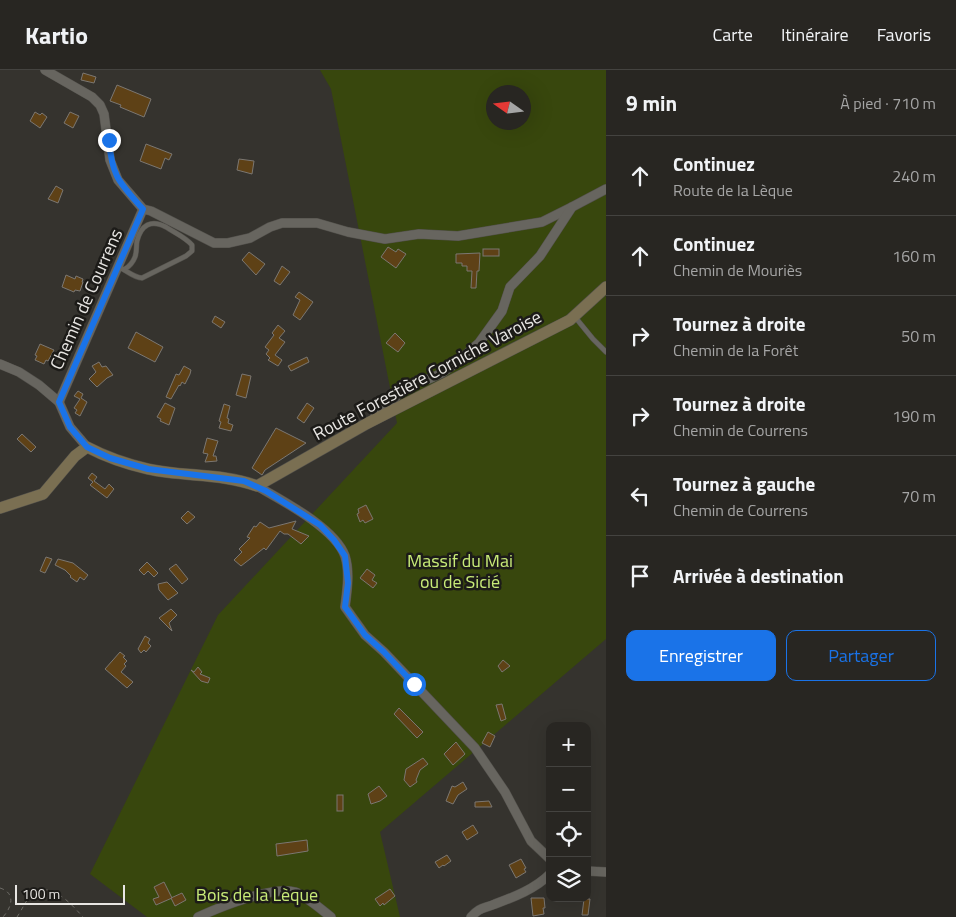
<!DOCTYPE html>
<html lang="fr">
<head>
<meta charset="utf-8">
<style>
	:root { --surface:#282622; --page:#302e2a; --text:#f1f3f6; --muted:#a5a5a5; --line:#444340; --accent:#1a73e8 }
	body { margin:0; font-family:"Titillium Web",sans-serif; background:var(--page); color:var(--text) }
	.controls { position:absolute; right:15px; bottom:15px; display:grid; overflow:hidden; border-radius:10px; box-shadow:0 5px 20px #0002 }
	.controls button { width:45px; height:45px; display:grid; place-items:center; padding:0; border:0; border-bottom:1px solid var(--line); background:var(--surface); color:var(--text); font:25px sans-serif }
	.compass { position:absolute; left:486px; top:15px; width:45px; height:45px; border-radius:50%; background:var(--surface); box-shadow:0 5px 20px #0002; rotate:284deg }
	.scale { position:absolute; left:15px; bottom:12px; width:110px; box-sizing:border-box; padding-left:5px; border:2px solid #e8e6e3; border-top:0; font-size:14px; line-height:18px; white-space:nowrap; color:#e8e6e3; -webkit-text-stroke:4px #1c1b18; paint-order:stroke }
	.stop { position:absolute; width:15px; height:15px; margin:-11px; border:4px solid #1a73e8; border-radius:50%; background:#fff }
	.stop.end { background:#1a73e8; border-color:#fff; box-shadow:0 1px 5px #0008 }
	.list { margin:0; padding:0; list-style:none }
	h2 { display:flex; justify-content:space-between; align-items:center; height:65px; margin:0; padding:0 20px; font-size:21px }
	h2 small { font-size:16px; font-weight:400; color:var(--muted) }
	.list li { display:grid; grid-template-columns:32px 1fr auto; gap:15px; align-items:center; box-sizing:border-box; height:80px; padding:0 20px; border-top:1px solid var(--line) }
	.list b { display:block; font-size:19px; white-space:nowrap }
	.list p { margin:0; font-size:16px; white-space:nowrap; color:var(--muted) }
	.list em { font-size:16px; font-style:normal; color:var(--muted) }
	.actions { display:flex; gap:10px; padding:15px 20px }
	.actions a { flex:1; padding:11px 0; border:1px solid var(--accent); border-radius:10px; text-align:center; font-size:18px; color:var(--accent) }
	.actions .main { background:var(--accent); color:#fff }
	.icon { flex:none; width:28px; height:28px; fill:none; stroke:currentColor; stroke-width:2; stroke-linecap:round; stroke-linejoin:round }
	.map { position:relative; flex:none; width:606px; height:847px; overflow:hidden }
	header { display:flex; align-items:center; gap:30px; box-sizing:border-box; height:70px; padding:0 25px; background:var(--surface); border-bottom:1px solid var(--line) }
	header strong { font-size:24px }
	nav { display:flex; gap:28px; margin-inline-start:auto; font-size:18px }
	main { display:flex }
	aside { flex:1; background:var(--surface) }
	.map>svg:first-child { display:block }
	.green { fill:#38470d; fill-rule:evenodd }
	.building { fill:#5e4116; stroke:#7b7772 }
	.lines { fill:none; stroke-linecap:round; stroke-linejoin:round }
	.lane-casing { stroke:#52504b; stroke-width:5.5 }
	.street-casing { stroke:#52504b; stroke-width:10 }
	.secondary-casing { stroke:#52504b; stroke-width:12 }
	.path { stroke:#6e6c67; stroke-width:1; stroke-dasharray:4 4; stroke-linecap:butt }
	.lane { stroke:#67655f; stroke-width:4.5 }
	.street { stroke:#67655f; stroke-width:9 }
	.secondary { stroke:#7a6f52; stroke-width:11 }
	.route { stroke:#1a73e8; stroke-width:6 }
	.labels { text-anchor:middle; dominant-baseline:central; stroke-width:5; stroke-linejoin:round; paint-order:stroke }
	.street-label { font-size:18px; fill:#e8e6e3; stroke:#1c1b18 }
	.park-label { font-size:18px; fill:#c8eb78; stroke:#1c1b18 }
</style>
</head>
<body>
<header>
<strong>Kartio</strong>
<nav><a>Carte</a><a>Itinéraire</a><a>Favoris</a></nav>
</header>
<main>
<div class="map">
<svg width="606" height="847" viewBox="0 0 606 847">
	<rect width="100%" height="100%" fill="#35332e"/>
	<path class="green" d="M 320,0 L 606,0 L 606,569 L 380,762 L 400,847 L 147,847 L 90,804 L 218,545 L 397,353 L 331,19 ZM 493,22 L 524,22 L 524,52 L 493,52 Z"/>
	<g class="building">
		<polygon points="83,3 96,7 94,13 81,10"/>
		<polygon points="117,15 151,29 144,47 120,37 121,35 110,31"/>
		<polygon points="35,42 40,45 42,43 47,47 40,58 30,51"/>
		<polygon points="70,42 79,46 73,58 64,53"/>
		<polygon points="146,74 172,84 169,90 165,88 161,99 140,91"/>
		<polygon points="239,89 254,91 252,104 237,100"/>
		<polygon points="56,116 63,120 58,133 48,129"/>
		<polygon points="388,177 396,182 398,179 406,184 396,198 381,187"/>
		<rect x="483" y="179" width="16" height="7"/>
		<polygon points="249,182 265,194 256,205 242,190"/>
		<polygon points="480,183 479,201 477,201 476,218 471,218 472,201 467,201 467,196 462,196 462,193 456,193 456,184"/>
		<polygon points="282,196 290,202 280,215 274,211"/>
		<polygon points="66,205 75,209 76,206 83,209 82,212 83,212 80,221 75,220 74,222 62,217"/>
		<polygon points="299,222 313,232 300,250 293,245 300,230 295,227"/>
		<polygon points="215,246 225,252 221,258 212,252"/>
		<polygon points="278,255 285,261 279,268 285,272 275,285 282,290 278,296 268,290 270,288 266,284 269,280 265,277 274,265 272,263"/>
		<polygon points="136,262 163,277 155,292 128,278"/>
		<polygon points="395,263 405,273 398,282 386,273"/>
		<polygon points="40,274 54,280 48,291 46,290 44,294 35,290 37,286 35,285"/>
		<polygon points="307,287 309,292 291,301 288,296"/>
		<polygon points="99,292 102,297 106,296 113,305 107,308 97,317 89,309 96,302 92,296"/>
		<polygon points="184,296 191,300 190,304 185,314 182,312 180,316 179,315 171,329 166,327 176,304 179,305"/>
		<polygon points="242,304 251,306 246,328 236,325"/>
		<polygon points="78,321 83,324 81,328 87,332 80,346 75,343 77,340 74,338 80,329 74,326"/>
		<polygon points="165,333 175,338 169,355 160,351 161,349 157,347"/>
		<polygon points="307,333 314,338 304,353 297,348"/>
		<polygon points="224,334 230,336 227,348 229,349 228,353 233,355 231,361 219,358 221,352 219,351"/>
		<polygon points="276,358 306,373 265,400 262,405 252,398"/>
		<polygon points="22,364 36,377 31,382 17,369"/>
		<polygon points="207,368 218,371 213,386 216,386 217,391 205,392 208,384 203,383"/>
		<polygon points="92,403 97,407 94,411 105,419 109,414 114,419 107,428 90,415 93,412 88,408"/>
		<polygon points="366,435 373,449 365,453 363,450 360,452 357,444 359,443 358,439"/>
		<polygon points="188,441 195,447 187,454 181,448"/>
		<polygon points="296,451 292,459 309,466 301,474 288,464 284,464 280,461 266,480 264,478 241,496 234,490 242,482 239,479 250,468 247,467 254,456 256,457 260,452 269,458"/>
		<polygon points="46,487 52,489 45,503 40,501"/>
		<polygon points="58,489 73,493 88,505 84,510 80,507 77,512 70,507 71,506 65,500 55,495"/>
		<polygon points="147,492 158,503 154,507 148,501 144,505 139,500"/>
		<polygon points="176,494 188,509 182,514 169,499"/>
		<polygon points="367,499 375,505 372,510 377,513 373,518 360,508"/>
		<polygon points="167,512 178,523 168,530 159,520 158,514"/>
		<polygon points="171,539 177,545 169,553 172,561 159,548"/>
		<polygon points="145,566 150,569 148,573 151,576 146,582 144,580 141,583 138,579"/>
		<polygon points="120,582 125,586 123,587 127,591 124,594 126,596 121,602 133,612 127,618 105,599"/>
		<polygon points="503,590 510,596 502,602 498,596"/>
		<polygon points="198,597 202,602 200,604 210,608 208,613 201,611 191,600 194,602"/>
		<polygon points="502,634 506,649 501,651 496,635"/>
		<polygon points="399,638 423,662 417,668 394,644"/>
		<polygon points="488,662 495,666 490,677 482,673"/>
		<polygon points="456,672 465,684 453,695 444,684"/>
		<polygon points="423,688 428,694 420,700 416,710 417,712 410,717 404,710 406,699"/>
		<polygon points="463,712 467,719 458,725 453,734 446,731 452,716 455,717"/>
		<polygon points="379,716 387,726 380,731 371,734 368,724"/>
		<rect x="337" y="725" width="6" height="16"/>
		<polygon points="489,731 492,737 475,737 475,732"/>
		<polygon points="473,755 478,763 467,770 462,762"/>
		<polygon points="307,770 308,781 277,786 276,774"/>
		<polygon points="447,785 451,791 444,796 443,795 439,798 435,792"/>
		<polygon points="521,789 526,798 524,799 526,802 516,808 509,795"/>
		<polygon points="164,812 172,828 156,835 153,829 159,827 154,817"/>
		<polygon points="390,819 395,826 384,835 383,833 380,836 375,829"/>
		<polygon points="182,823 186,830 175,836 171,828"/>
		<polygon points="531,828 544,828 545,838 543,838 544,844 533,846"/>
		<polygon points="584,829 590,829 588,845 582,845"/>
	</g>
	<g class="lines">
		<g class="lane-casing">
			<g id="lane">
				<path d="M 118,197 C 127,200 132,207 142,208 L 186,186 L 192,181 L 192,175 C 185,167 175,163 166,157 C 151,149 141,155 137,171 C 136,177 137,182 135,187 C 133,192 130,196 125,199"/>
				<polyline points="575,247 593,269 606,282"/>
			</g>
		</g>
		<g class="street-casing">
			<g id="street">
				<polyline points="45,0 92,27 100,35 104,44 110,90 118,110 143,139 151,141 214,173 228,173 250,168 270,157 282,153 317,153 348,162 385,169 419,164 458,166 542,152 572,137"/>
				<polyline points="0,294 19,302 39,315 59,332 70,357 87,377"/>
				<polyline points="59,332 143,139"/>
				<polyline points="375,346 402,321 418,310 429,309 442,303 455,294 479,273 502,241 510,217 540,186 572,137 606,119"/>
				<path d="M 257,416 C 283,431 335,458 345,486 C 350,502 347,521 345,537 L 365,565 L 384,582 L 475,678 L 505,722 L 531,771 L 550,789"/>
				<polyline points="587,801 606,802"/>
				<path d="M 198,847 C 220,837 271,816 295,822 C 306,826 322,840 331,847"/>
				<path d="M 471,847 C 480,837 483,839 495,834 C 514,827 535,819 550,804"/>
			</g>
		</g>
		<g class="secondary-casing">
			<path id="secondary" d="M 0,438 L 43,424 L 75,386 L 87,377 C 106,387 126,394 148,399 C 184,407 222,403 257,416 L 366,354 L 570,250 L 606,217"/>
		</g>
		<g class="path">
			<path d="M 0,818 C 16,823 12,837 3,847"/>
			<path d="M 17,847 C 22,840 26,829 33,824 C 51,810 72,835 83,847"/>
		</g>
		<use href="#lane" class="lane"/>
		<use href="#street" class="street"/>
		<use href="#secondary" class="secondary"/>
	</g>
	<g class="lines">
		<path class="route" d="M 109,70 C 112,107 119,112 143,139 L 59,332 L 70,357 L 87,377 L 110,388 L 148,399 L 244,411 L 266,421 L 320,455 L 334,470 L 345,486 L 348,513 L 345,537 L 365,565 L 384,582 L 414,614"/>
	</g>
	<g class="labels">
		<g class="street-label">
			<text transform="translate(86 229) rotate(-66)">Chemin de Courrens</text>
			<text transform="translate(427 305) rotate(-28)">Route Forestière Corniche Varoise</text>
		</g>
		<g class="park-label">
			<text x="460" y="490">Massif du Mai<tspan x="460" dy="21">ou de Sicié</tspan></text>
			<text x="257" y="824">Bois de la Lèque</text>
		</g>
	</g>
</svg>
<div class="controls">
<button>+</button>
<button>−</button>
<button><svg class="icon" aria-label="locate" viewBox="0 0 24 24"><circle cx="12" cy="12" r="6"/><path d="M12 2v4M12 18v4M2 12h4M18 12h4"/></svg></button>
<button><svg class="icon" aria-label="layers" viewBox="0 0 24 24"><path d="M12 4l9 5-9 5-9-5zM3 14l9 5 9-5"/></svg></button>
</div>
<svg class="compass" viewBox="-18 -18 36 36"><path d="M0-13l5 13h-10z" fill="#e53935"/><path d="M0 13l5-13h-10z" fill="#a5a5a5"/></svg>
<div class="scale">100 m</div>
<div class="stop" style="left:414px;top:614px"></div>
<div class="stop end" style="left:109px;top:70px"></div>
</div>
<aside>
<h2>9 min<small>À pied · 710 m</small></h2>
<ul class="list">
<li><svg class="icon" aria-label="ahead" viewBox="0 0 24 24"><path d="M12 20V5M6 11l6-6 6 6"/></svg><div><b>Continuez</b><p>Route de la Lèque</p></div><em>240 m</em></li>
<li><svg class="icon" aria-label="ahead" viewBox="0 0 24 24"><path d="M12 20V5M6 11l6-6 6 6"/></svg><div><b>Continuez</b><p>Chemin de Mouriès</p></div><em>160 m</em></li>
<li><svg class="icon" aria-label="right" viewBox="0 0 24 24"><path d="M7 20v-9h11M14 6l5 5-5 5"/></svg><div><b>Tournez à droite</b><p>Chemin de la Forêt</p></div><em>50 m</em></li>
<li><svg class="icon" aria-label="right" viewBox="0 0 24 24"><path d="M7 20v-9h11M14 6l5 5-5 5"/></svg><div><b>Tournez à droite</b><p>Chemin de Courrens</p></div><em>190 m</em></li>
<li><svg class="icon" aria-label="left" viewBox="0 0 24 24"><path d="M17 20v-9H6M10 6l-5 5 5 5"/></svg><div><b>Tournez à gauche</b><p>Chemin de Courrens</p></div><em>70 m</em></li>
<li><svg class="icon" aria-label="arrive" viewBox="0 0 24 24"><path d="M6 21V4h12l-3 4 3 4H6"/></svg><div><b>Arrivée à destination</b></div></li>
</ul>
<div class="actions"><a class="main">Enregistrer</a><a>Partager</a></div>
</aside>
</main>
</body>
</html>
